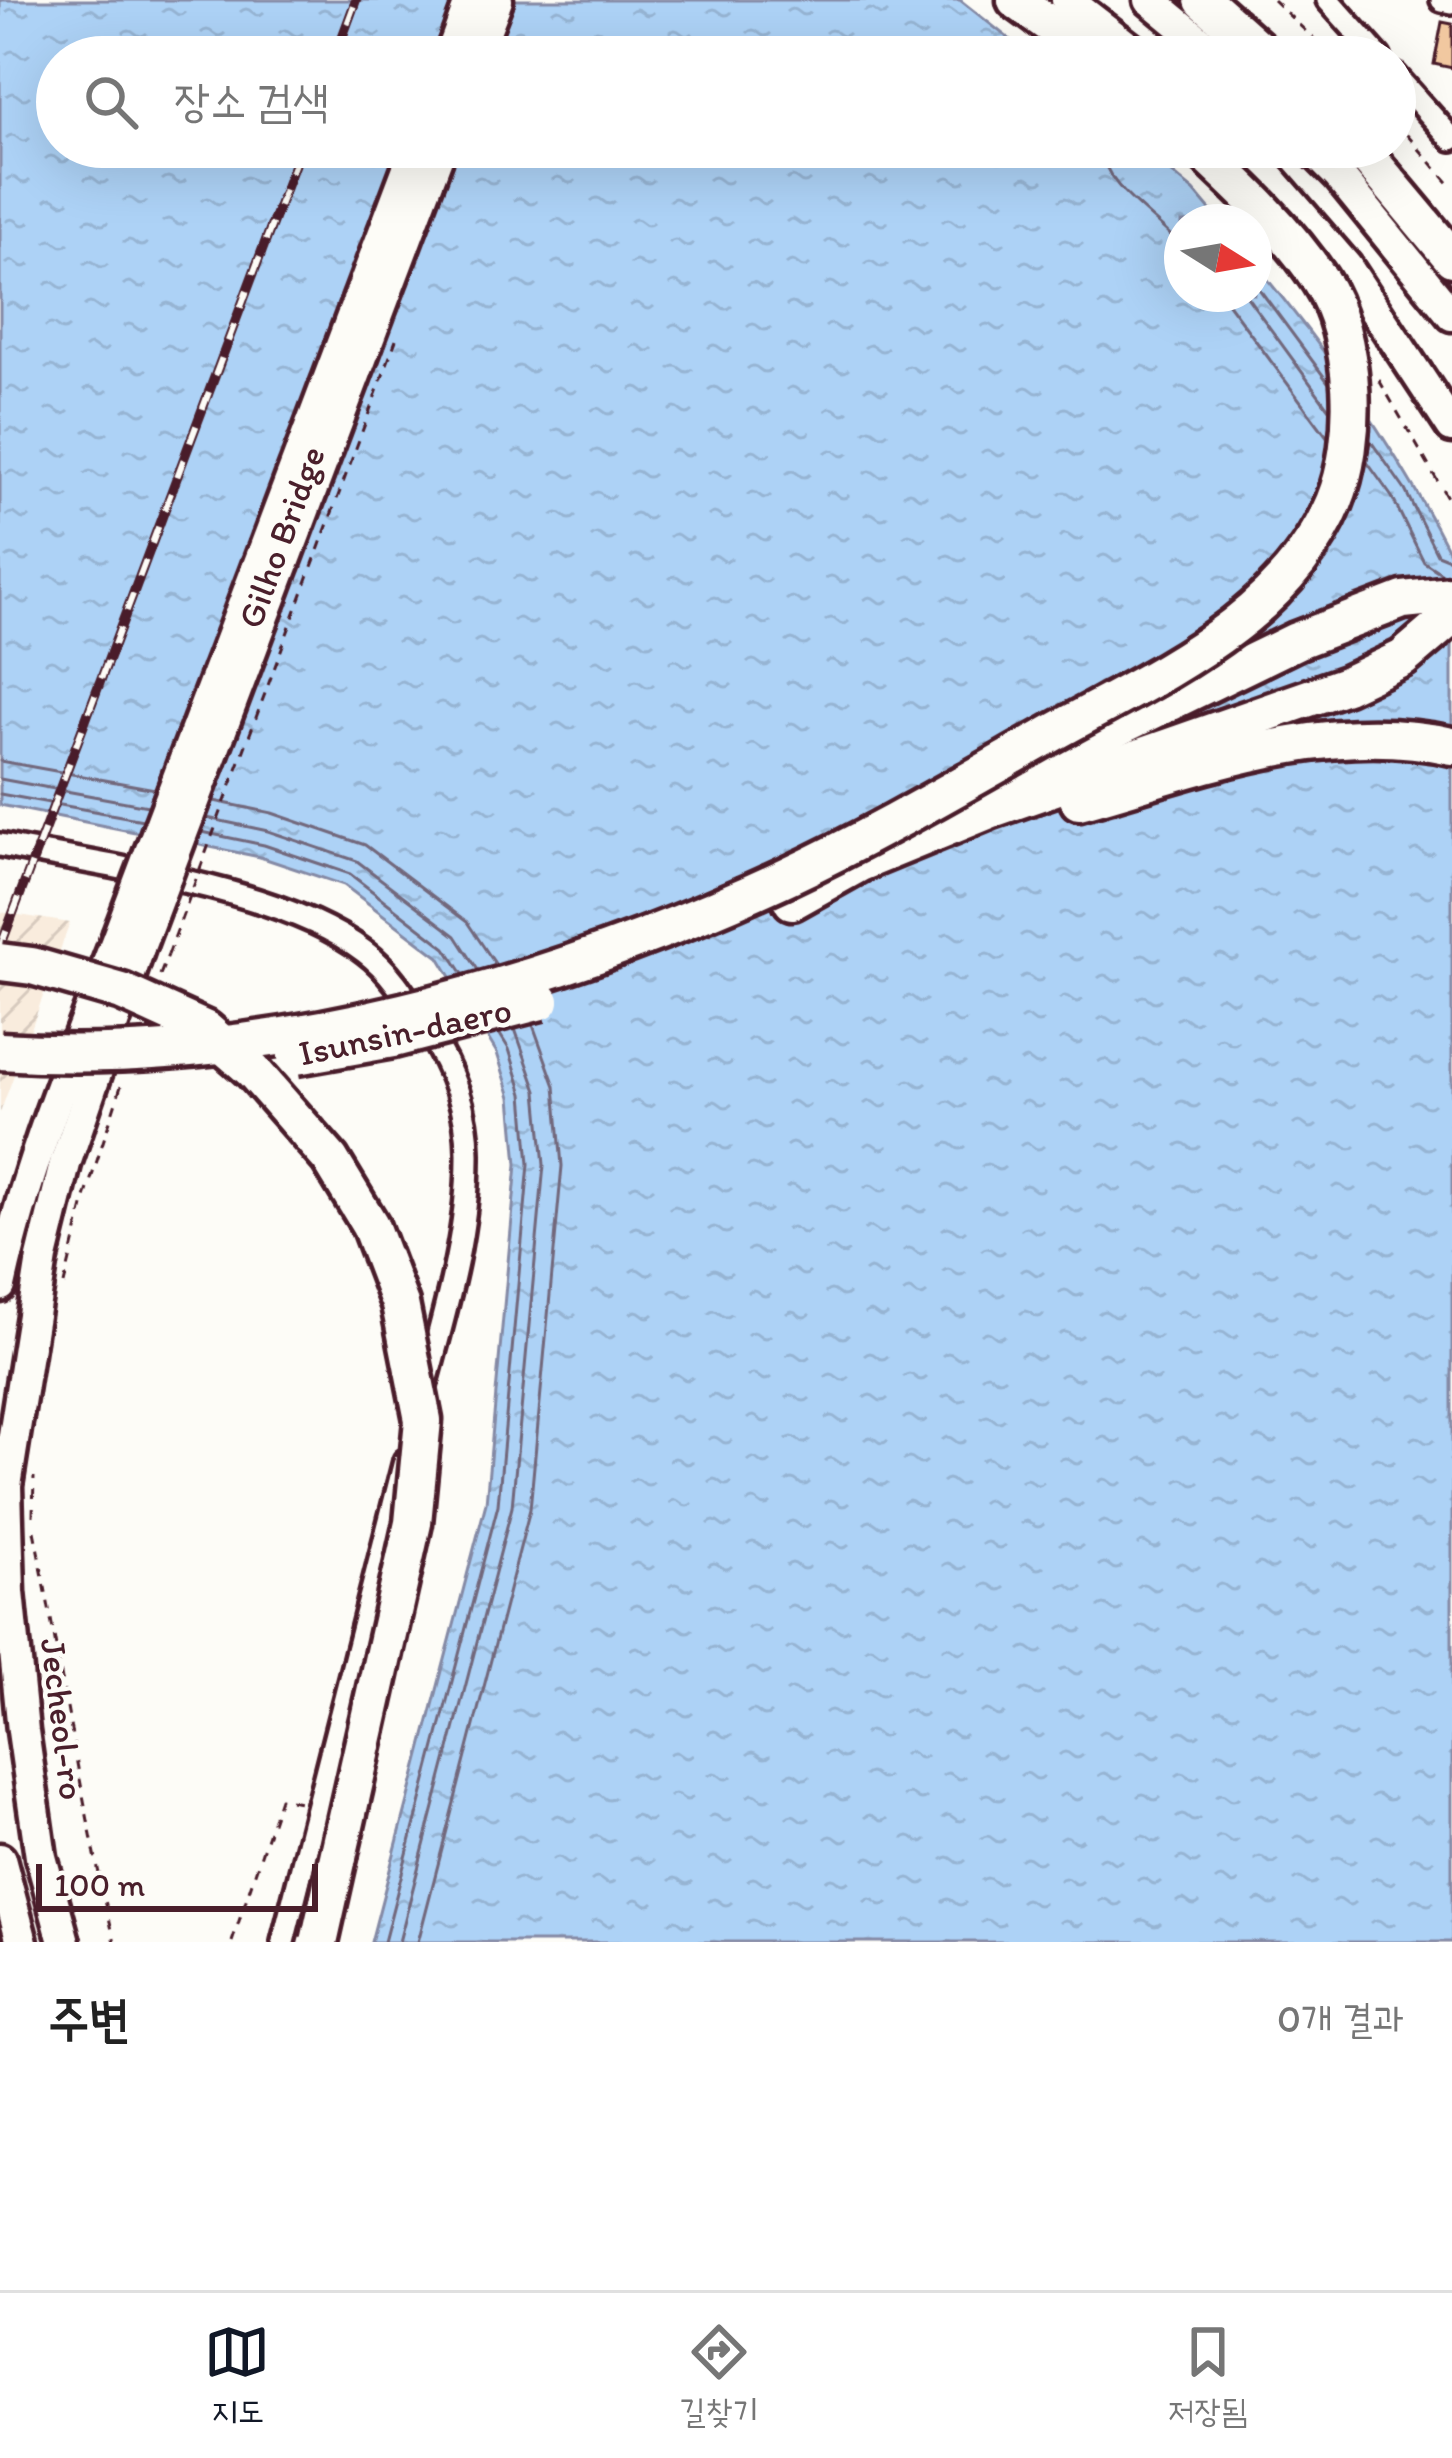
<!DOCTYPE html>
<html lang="ko">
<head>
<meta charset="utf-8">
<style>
	:root { --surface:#fff; --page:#f6f6f6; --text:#222; --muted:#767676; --line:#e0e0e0; --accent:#111827 }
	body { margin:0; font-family:Itim,"Poor Story",sans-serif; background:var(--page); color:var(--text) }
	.compass { position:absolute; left:1164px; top:204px; width:108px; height:108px; border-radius:50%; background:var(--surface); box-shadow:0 12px 48px #0002; rotate:101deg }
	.scale { position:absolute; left:36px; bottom:30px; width:282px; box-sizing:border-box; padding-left:12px; border:6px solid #4a1f2b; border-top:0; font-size:33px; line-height:42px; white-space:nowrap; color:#4a1f2b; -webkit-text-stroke:9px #fdfcf7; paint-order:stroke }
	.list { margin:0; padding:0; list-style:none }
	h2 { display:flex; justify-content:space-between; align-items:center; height:156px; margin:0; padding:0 48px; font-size:51px }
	h2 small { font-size:39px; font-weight:400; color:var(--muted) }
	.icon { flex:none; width:66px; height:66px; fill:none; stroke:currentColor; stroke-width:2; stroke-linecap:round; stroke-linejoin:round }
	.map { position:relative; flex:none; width:1452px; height:1942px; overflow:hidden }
	.search { position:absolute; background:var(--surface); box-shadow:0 12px 48px #0002; left:36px; right:36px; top:36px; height:132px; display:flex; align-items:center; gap:30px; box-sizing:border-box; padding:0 42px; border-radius:66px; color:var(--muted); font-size:45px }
	.sheet { height:348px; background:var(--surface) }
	nav { display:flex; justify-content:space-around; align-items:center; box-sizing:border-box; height:168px; border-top:3px solid var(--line); background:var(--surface); font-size:33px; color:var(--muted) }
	nav a { display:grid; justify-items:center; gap:6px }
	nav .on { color:var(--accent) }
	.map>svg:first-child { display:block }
	.industrial { fill:url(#industrial-furrows) }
	.water { fill:url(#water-ripples); stroke:#858aa5; stroke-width:3 }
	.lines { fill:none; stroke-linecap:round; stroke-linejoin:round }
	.shore { stroke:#72677c; stroke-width:3 }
	.building { fill:#f1c8a0; stroke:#4a1f2b; stroke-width:3 }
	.minor-casing { stroke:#4a1f2b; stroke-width:30 }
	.secondary-casing { stroke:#4a1f2b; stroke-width:39 }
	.trunk-casing { stroke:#4a1f2b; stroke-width:45 }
	.path { stroke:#4a1f2b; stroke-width:3; stroke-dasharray:9 9; stroke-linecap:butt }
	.minor { stroke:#fdfcf7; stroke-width:21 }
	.secondary { stroke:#fdfcf7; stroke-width:30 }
	.trunk { stroke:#fdfcf7; stroke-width:36 }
	.rail-casing { stroke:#4a1f2b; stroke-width:10 }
	.rail { stroke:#fdfcf7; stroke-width:6; stroke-dasharray:18; stroke-linecap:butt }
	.secondary-bridge-casing { stroke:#4a1f2b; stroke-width:39; stroke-linecap:butt }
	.trunk-bridge-casing { stroke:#4a1f2b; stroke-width:45; stroke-linecap:butt }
	.path-bridge { stroke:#4a1f2b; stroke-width:3; stroke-dasharray:9 9; stroke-linecap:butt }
	.secondary-bridge { stroke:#fdfcf7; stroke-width:30 }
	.trunk-bridge { stroke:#fdfcf7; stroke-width:36 }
	.labels { text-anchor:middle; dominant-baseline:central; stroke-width:9; stroke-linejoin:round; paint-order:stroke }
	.street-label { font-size:36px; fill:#4a1f2b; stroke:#fdfcf7 }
</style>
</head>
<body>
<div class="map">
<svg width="1452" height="1942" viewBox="0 0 1452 1942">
	<defs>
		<pattern id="industrial-furrows" width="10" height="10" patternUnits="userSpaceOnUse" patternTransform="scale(3)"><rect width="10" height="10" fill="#f9ecdd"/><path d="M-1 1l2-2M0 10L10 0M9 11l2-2" fill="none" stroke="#d7cabe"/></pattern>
		<pattern id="water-ripples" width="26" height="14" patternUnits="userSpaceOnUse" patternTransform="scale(3)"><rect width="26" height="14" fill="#add2f6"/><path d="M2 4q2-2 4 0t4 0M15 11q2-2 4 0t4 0" fill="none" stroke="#96b4d3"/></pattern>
	</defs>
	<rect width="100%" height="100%" fill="#fdfcf7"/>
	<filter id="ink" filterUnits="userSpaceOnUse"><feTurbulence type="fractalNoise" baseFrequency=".00833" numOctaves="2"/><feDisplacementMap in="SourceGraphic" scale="24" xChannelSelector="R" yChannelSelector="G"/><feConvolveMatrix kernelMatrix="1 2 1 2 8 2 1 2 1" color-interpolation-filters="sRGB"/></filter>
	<g filter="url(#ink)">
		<polygon class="industrial" points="0,912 70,923 0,1113"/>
		<path class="water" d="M 0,0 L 960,0 L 1032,57 L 57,57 L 57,147 L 1141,147 L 1194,191 L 1220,222 L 1182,222 L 1182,294 L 1254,294 L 1254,263 C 1330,354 1399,452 1452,558 L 1452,1942 L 371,1942 L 486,1503 L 517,1164 L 511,1097 L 497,1053 L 439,957 L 344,885 L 260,857 L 0,805 Z"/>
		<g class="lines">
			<g class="shore">
				<path d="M 1101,147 C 1103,188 1156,216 1182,247"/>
				<polyline points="1254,282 1328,382"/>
				<polyline points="1221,294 1328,438"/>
				<polyline points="1245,294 1329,409"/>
				<polyline points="1370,440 1405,490 1437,554 1452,560"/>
				<polyline points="1367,462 1392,497 1424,562 1444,575"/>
				<polyline points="0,761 155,789"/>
				<polyline points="0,779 148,806"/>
				<polyline points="0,794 143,820"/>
				<polyline points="214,801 272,813 365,845 467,922 496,965"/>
				<polyline points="207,818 268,831 357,861 456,936 478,970"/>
				<polyline points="202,832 264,845 350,874 446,948 463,974"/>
				<polyline points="384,1942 498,1505 529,1164 523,1094 509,1049 499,1033"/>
				<polyline points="399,1942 512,1507 544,1165 537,1091 515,1029"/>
				<polyline points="418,1942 530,1509 562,1166 555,1086 533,1025"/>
			</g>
		</g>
		<polygon class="building" points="1442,22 1452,24 1452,68 1434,64"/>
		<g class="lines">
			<g class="minor-casing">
				<g id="minor">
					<polyline points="1328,0 1379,57"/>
					<polyline points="1442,0 1452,2"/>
					<polyline points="1395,75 1452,139"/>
					<path d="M 0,845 C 106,867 280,887 365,952 C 392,972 409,1002 427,1030 C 452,1069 469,1110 468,1158 C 468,1236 444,1315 424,1390"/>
					<polyline points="283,1942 405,1461"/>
				</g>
			</g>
			<g class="secondary-casing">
				<g id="secondary">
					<polyline points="1067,0 1141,57"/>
					<polyline points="1150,0 1219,57"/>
					<polyline points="450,57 471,0"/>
					<polyline points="475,57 497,0"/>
					<polyline points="1243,147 1346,266 1452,427"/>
					<polyline points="1310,147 1339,176 1452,315"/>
					<path d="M 0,1286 C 26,1166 74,1052 118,937"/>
					<polyline points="0,1859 22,1942"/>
					<polyline points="64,1942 41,1857 23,1731 9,1592 6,1486 42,1258 65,1164 140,945"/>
				</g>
			</g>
			<g class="trunk-casing">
				<g id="trunk">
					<polyline points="1016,0 1094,57"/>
					<polyline points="1203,0 1267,57"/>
					<polyline points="1359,147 1452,258"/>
					<path d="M 1079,801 C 1200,767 1325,718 1452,746"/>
					<polyline points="945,811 1296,641 1403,600 1452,595"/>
					<polyline points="792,901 860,863 992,809 1346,685 1403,658 1452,616"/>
				</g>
			</g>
			<g class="path">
				<polyline points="1273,0 1333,57"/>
				<polyline points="1294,46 1306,57"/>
				<polyline points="1395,121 1452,187"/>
				<polyline points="1379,380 1452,506"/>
				<polyline points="160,975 168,955"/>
				<polyline points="64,1285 85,1198 123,1080"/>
				<polyline points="33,1516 34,1477"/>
				<path d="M 34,1531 C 62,1668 81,1807 115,1942"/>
				<polyline points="232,1942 280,1798 300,1802"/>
			</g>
			<use href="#minor" class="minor"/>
			<use href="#secondary" class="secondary"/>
			<use href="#trunk" class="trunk"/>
			<g class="rail-casing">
				<g id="rail">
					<polyline points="335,57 356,0"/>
					<polyline points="0,948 301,147"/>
				</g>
			</g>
			<use href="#rail" class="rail"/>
			<g class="secondary-bridge-casing">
				<g id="secondary-bridge">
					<polyline points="118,937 416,147"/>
					<polyline points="140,945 441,147"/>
				</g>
			</g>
			<g class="trunk-bridge-casing">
				<g id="trunk-bridge">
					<polyline points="0,962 32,966 122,992 206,1030 253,1071 330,1159 370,1225 400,1304 423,1420 413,1523 319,1942"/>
					<path d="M 0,1051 C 263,1069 548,987 784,878 C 876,835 964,783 1053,733 C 1157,675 1285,620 1334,502 C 1359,442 1357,336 1320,280 C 1287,230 1242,188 1198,147"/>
					<polyline points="296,1056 393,1039 541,1001"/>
				</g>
			</g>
			<polyline class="path-bridge" points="168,955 396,340"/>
			<use href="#secondary-bridge" class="secondary-bridge"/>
			<use href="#trunk-bridge" class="trunk-bridge"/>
		</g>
	</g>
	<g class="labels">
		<g class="street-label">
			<text transform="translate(281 537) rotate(-70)">Gilho Bridge</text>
			<text transform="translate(405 1031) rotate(-12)">Isunsin-daero</text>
			<text transform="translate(63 1719) rotate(83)">Jecheol-ro</text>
		</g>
	</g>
</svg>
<svg class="compass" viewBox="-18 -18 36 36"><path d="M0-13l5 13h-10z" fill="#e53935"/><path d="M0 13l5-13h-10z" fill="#767676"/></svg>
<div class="scale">100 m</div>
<div class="search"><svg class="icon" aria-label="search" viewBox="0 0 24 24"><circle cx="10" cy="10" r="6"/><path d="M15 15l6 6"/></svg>장소 검색</div>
</div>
<section class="sheet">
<h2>주변<small>0개 결과</small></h2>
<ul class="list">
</ul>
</section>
<nav>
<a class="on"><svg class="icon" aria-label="map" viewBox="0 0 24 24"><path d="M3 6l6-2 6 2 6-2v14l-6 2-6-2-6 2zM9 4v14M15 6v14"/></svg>지도</a>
<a><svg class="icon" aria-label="directions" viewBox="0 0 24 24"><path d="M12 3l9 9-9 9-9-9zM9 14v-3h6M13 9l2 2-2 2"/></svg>길찾기</a>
<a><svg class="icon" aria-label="saved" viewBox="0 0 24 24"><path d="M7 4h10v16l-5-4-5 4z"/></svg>저장됨</a>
</nav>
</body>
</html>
